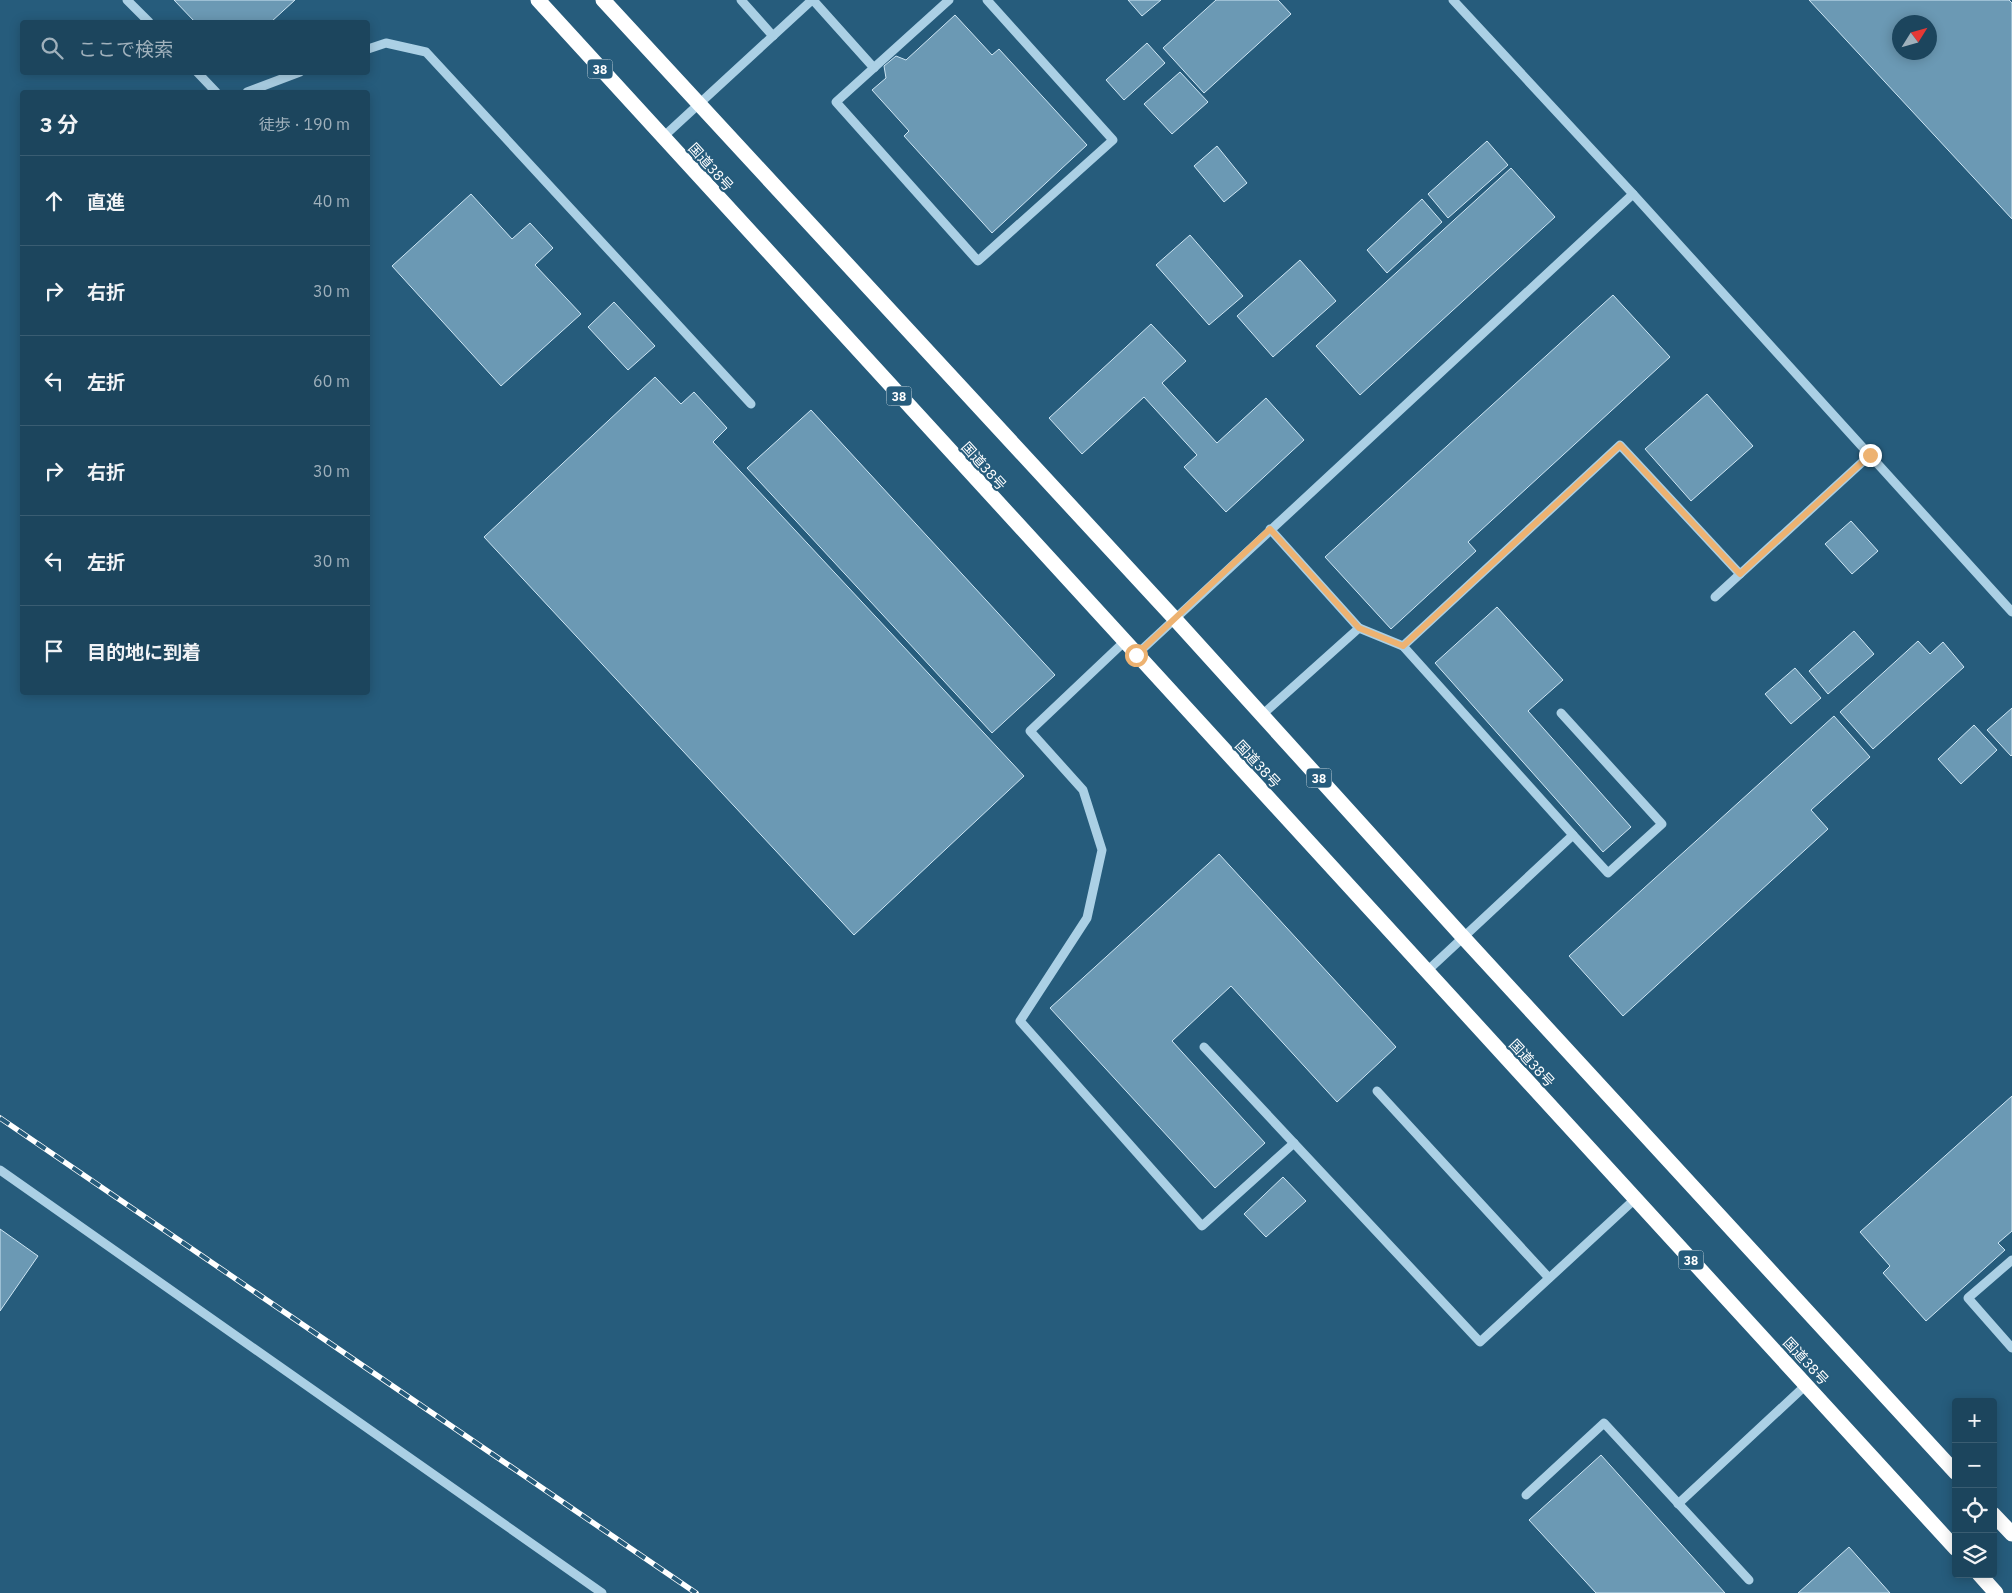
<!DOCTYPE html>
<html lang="ja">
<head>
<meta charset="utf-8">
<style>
	:root { --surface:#1c455d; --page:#254c63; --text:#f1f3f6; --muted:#a0b1bc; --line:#3a5d72 }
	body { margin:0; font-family:"IBM Plex Sans","Noto Sans JP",sans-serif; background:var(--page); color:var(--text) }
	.controls { position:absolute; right:15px; bottom:15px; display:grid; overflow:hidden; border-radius:5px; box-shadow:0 2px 12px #0003 }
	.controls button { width:45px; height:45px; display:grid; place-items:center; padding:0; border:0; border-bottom:1px solid var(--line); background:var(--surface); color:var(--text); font:25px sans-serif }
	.compass { position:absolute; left:1892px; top:15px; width:45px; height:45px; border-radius:50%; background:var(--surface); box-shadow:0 2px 12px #0003; rotate:53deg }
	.stop { position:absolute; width:15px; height:15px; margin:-11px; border:4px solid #edb271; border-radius:50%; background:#fff }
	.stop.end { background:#edb271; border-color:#fff; box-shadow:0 1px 5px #0008 }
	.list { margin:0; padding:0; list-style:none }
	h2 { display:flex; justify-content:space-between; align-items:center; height:65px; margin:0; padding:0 20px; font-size:21px }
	h2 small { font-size:16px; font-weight:400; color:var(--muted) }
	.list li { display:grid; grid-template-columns:32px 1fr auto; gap:15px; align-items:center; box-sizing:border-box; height:90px; padding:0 20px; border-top:1px solid var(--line) }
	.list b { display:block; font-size:19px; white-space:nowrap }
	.list em { font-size:16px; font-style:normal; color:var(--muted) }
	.icon { flex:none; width:28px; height:28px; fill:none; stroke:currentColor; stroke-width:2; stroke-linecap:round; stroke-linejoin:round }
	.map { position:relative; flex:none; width:2012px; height:1593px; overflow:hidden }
	.search { position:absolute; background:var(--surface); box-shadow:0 2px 12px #0003; left:20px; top:20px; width:350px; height:55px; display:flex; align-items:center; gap:12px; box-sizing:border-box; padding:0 18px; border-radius:5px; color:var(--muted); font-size:19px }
	.panel { position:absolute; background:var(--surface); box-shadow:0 2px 12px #0003; left:20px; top:90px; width:350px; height:605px; border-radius:5px }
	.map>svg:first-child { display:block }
	.building { fill:#6b99b4; stroke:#cee6f4; fill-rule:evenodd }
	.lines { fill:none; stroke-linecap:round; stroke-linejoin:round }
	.minor { stroke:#abd0e5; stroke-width:9 }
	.highway { stroke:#fff; stroke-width:15 }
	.rail-casing { stroke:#fff; stroke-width:5.5 }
	.rail { stroke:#265c7c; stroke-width:4; stroke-dasharray:11; stroke-linecap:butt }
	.route { stroke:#edb271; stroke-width:6 }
	.labels { text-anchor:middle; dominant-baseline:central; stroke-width:4.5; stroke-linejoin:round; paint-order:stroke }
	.shield { fill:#265c7c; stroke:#beced8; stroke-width:1 }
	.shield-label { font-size:12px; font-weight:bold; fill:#fff }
	.street-label { font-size:14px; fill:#fff; stroke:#265c7c }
</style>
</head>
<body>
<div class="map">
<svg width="2012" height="1593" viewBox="0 0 2012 1593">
	<rect width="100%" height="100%" fill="#265c7c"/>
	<g class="building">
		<polygon points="174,0 295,0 271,22 195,22"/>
		<polygon points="1128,0 1161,0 1142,16"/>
		<polygon points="1216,0 1278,0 1291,14 1204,93 1163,48"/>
		<path d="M 1809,0 L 2009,0 L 2012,3 L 2012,219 ZM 1900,22 L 1930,22 L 1930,52 L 1900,52 Z"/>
		<polygon points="955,15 992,55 999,49 1087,145 992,233 904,136 909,131 872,90 886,78 884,66 896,56 906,60"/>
		<polygon points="1147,43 1165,63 1124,100 1106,80"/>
		<polygon points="1180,72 1208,102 1172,134 1144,104"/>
		<polygon points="1487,141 1508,165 1448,218 1428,194"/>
		<polygon points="1217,146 1247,183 1224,202 1194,166"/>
		<polygon points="1511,168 1555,217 1360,395 1316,346"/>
		<polygon points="471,194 512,239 530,223 553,248 535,265 581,314 501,386 392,266"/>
		<polygon points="1422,199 1442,222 1387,273 1367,250"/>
		<polygon points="1190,235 1243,296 1209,325 1156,265"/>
		<polygon points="1300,260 1336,301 1273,357 1237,316"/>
		<polygon points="1613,295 1670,357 1468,542 1476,551 1391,629 1325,557"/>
		<polygon points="614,302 655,346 628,370 588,327"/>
		<polygon points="1151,324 1186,361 1162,383 1217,443 1266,398 1304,440 1226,512 1184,467 1197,455 1144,397 1082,454 1049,418"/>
		<polygon points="655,377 681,404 694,392 727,428 713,442 1024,776 854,935 484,537"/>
		<polygon points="1707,394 1753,446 1691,501 1645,449"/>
		<polygon points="811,410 1055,675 992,733 747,468"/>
		<polygon points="1851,521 1878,551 1852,574 1825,544"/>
		<polygon points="1497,607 1563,680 1528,711 1631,827 1603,852 1435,663"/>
		<polygon points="1854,631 1874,654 1828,694 1809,671"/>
		<polygon points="1918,641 1930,654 1943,642 1964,667 1873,749 1840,712"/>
		<polygon points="1795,668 1821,698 1791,724 1765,694"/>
		<polygon points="2012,708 2012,755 2011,756 1987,730"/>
		<polygon points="1834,716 1870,757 1811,810 1828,829 1623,1016 1569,956"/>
		<polygon points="1974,725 1997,750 1961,784 1938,759"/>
		<polygon points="1219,854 1396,1047 1337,1102 1231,986 1172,1041 1265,1143 1215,1188 1050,1008"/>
		<polygon points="2012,1096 2012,1231 1998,1243 2005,1250 1926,1321 1883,1273 1890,1266 1860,1232"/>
		<polygon points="1283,1177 1306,1201 1266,1237 1244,1214"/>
		<polygon points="0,1229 38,1256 0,1311"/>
		<polygon points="1601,1455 1725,1593 1596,1593 1529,1520"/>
		<polygon points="1849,1547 1890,1593 1798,1593"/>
	</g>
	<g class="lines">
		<g class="minor">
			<polyline points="127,0 149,22"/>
			<polyline points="741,0 773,36"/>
			<polyline points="813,0 874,68"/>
			<polyline points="949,0 836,102 978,261 1113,140 987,0"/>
			<polyline points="1453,0 1633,194 2012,612"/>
			<polyline points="368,49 386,43 426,52 751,404"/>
			<polyline points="197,72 216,92"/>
			<polyline points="247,92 300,72"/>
			<polyline points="662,138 812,0"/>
			<polyline points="1715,597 1870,455"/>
			<polyline points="1359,628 1403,646"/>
			<polyline points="1124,642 1030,731 1083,790 1102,850 1087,918 1020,1021 1202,1226 1294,1143"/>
			<polyline points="1136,655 1633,194"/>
			<polyline points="1561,713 1662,824 1608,873 1573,835"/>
			<polyline points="1262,715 1359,628 1270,529"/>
			<polyline points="1426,972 1573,835 1403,646 1620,445 1740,574"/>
			<polyline points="1204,1047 1480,1342 1635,1199"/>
			<polyline points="1377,1091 1549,1278"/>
			<polyline points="0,1170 602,1593"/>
			<polyline points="2012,1260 1968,1298 2012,1348"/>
			<polyline points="1526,1495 1604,1423 1749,1580"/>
			<polyline points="1678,1504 1806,1385"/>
		</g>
		<g class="highway">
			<polyline points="538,0 1956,1549"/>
			<polyline points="603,0 1174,618 1463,937 1956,1473"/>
			<polyline points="1993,1514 2012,1534"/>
			<polyline points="1979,1574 1996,1593"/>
		</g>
		<g class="rail-casing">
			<polyline id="rail" points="0,1118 696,1593"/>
		</g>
		<use href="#rail" class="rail"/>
	</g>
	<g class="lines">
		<polyline class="route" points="1136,655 1270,529 1359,628 1403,646 1620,445 1740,574 1870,455"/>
	</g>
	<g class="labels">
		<g class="shield">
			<rect x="587.5" y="59.5" width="25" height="19" rx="4"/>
			<rect x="886.5" y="386.5" width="25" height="19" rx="4"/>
			<rect x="1306.5" y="768.5" width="25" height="19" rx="4"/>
			<rect x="1678.5" y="1250.5" width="25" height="19" rx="4"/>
		</g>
		<g class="shield-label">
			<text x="600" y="69">38</text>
			<text x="899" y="396">38</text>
			<text x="1319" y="778">38</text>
			<text x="1691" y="1260">38</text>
		</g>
		<g class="street-label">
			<text transform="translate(711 167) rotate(48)">国道38号</text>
			<text transform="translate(984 466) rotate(48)">国道38号</text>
			<text transform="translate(1258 764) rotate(47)">国道38号</text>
			<text transform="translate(1532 1063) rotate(47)">国道38号</text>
			<text transform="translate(1806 1361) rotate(47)">国道38号</text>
		</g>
	</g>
</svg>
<div class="controls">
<button>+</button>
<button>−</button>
<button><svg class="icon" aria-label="locate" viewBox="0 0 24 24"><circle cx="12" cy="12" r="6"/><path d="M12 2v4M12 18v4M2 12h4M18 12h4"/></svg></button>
<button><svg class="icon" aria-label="layers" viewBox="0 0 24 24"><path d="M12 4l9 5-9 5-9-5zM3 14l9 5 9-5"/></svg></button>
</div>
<svg class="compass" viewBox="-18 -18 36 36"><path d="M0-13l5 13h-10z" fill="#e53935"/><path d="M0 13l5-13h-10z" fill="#a0b1bc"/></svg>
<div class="stop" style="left:1136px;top:655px"></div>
<div class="stop end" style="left:1870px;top:455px"></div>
<div class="search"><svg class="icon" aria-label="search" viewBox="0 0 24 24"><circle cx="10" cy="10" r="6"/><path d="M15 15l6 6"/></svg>ここで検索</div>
<section class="panel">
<h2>3 分<small>徒歩 · 190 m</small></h2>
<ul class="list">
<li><svg class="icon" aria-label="ahead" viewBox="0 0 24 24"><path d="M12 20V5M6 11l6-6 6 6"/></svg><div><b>直進</b></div><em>40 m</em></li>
<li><svg class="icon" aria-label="right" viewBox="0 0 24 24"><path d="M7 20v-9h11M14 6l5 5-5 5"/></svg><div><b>右折</b></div><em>30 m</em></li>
<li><svg class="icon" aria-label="left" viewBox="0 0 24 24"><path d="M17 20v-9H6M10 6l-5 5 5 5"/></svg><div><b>左折</b></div><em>60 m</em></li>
<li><svg class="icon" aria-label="right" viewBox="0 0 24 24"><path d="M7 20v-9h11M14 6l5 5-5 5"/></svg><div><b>右折</b></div><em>30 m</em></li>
<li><svg class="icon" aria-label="left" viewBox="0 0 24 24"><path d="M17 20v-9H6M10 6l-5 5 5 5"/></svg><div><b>左折</b></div><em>30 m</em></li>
<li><svg class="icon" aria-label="arrive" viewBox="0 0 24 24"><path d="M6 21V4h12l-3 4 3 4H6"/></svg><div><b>目的地に到着</b></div></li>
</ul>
</section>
</div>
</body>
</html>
